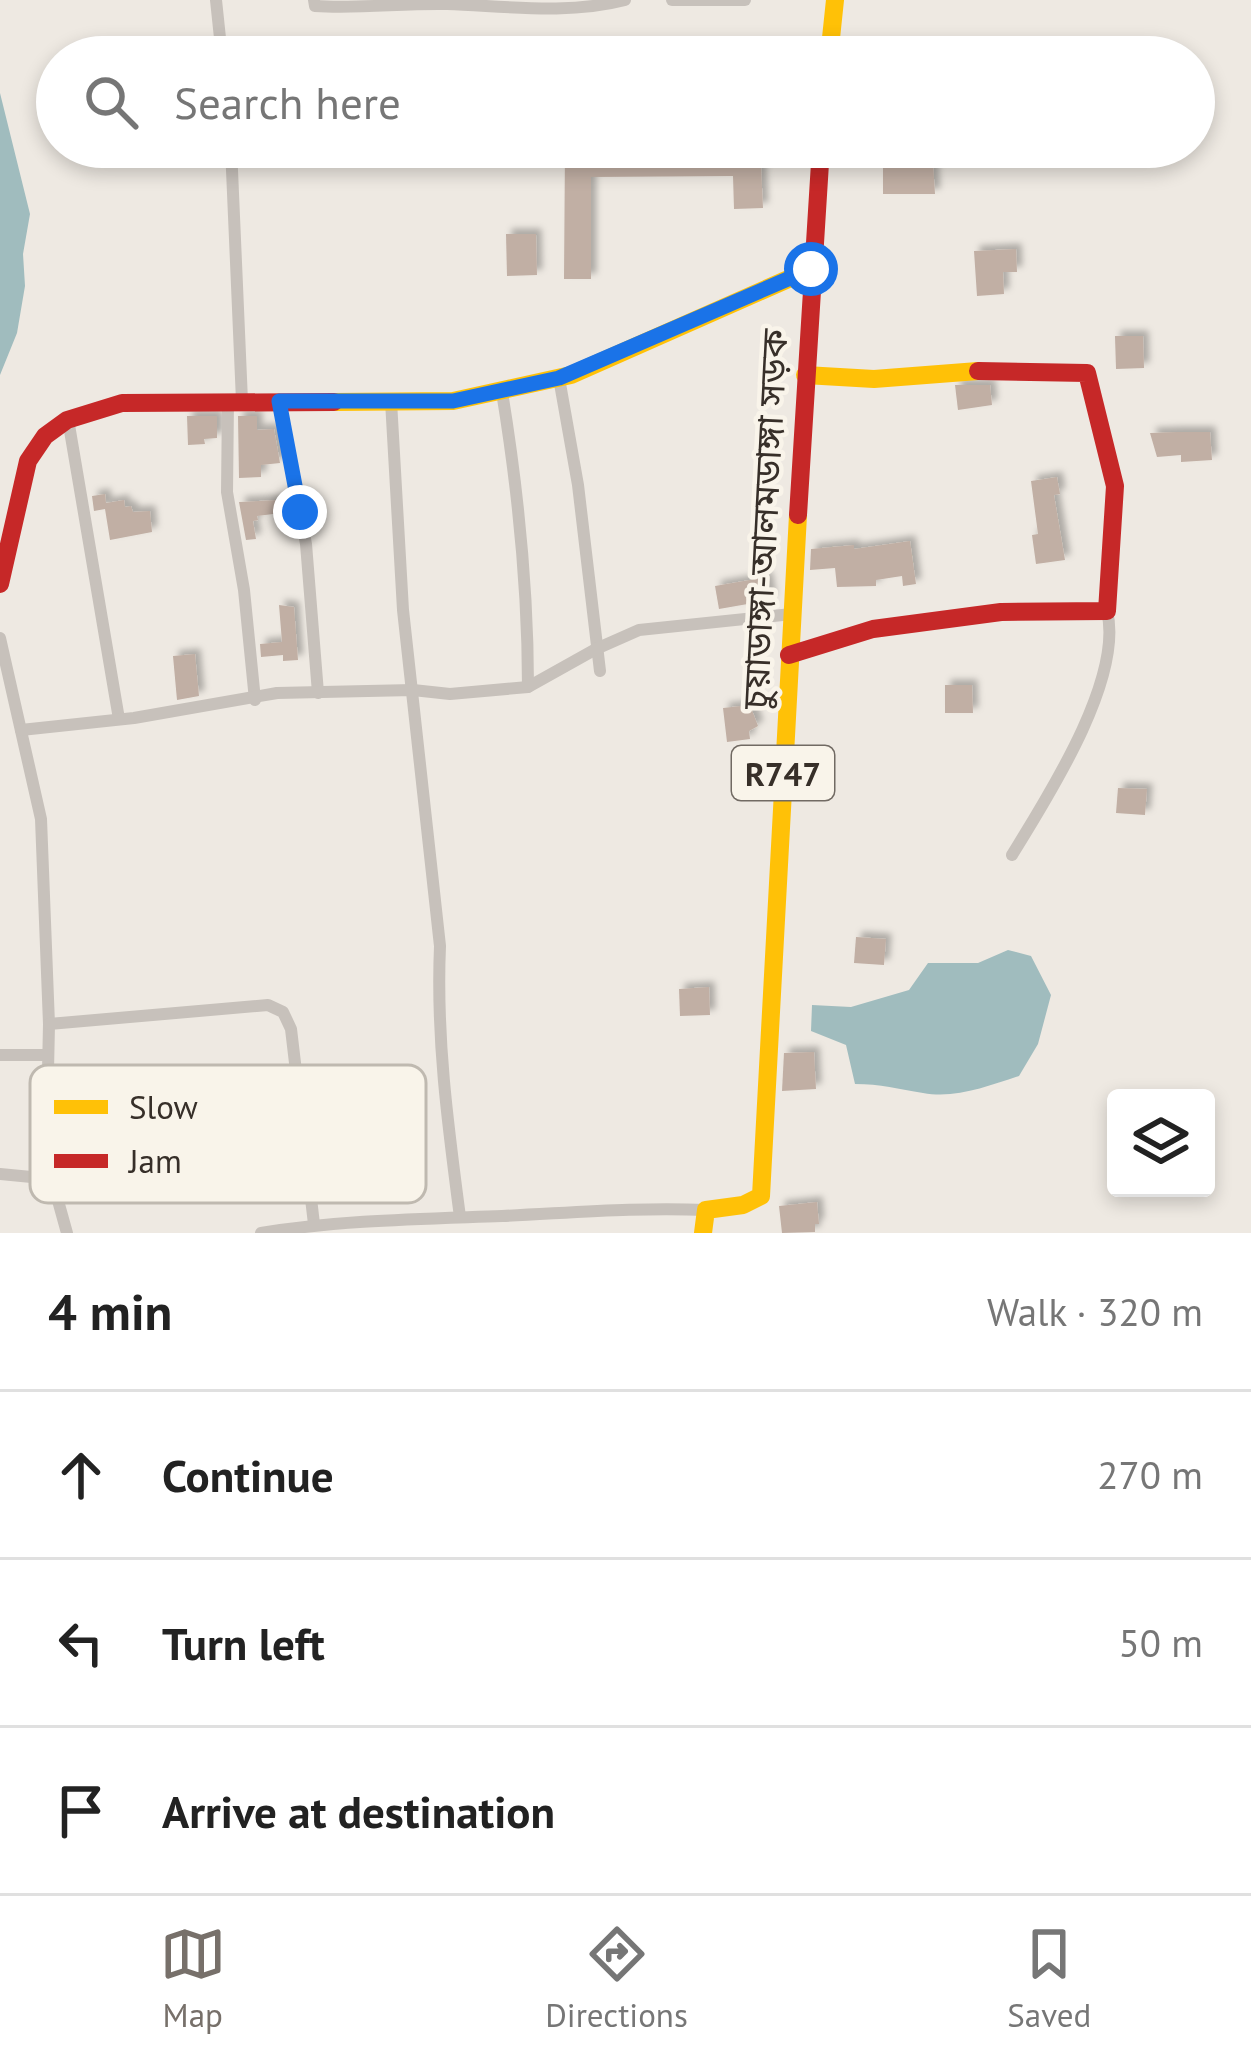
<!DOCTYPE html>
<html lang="en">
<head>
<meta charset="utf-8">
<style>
	:root { --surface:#fff; --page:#f6f6f6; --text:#222; --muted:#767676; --line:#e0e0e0; --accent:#77706a }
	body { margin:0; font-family:"PT Sans","Noto Sans Bengali",sans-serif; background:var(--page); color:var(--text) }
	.controls { position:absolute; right:36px; bottom:36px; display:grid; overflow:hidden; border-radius:12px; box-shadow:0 6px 18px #0003 }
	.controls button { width:108px; height:108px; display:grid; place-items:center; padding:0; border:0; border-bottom:3px solid var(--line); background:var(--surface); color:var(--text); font:60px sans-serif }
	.stop { position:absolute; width:36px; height:36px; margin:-27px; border:9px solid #1a73e8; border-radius:50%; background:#fff }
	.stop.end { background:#1a73e8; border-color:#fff; box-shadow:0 3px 12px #0008 }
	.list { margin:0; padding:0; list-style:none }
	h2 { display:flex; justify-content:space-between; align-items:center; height:156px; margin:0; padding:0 48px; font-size:51px }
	h2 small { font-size:39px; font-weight:400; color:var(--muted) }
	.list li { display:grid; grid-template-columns:78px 1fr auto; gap:36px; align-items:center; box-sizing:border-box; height:168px; padding:0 48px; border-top:3px solid var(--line) }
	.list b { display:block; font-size:45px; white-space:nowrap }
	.list em { font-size:39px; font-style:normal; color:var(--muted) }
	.icon { flex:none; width:66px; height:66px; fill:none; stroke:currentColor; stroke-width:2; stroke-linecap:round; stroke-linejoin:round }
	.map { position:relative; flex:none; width:1251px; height:1233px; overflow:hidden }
	.search { position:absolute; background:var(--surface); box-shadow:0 6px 18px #0003; left:36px; right:36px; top:36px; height:132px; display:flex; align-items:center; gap:30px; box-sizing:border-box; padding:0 42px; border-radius:66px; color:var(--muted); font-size:45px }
	.sheet { height:660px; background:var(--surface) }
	nav { display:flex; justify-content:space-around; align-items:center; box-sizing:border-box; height:168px; border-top:3px solid var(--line); background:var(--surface); font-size:33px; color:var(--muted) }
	nav a { display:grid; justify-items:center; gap:6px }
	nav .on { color:var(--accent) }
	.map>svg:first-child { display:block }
	.water { fill:#a0bcbe }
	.building { fill:#c1afa4; filter:url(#shadow) }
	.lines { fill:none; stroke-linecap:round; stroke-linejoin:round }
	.street { stroke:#c7c1bb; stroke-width:12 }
	.slow { stroke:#ffc107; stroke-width:18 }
	.jam { stroke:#c62828; stroke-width:18 }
	.route { stroke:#1a73e8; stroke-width:15 }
	.labels { text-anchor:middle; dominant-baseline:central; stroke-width:9; stroke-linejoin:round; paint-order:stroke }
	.shield { fill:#f9f4ea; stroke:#716a63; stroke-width:3 }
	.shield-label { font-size:33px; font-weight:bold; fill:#372f29 }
	.street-label { font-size:36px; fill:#372f29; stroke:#f9f4ea }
	.key { fill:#f9f4ea; stroke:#bfb9b0; stroke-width:3 }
	.key-label { font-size:33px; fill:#372f29 }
</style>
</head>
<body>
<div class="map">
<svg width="1251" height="1233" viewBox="0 0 1251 1233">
	<defs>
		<filter id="shadow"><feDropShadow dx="5.5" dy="-5.5" stdDeviation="3" flood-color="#0004"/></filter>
	</defs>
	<rect width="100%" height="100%" fill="#eee9e2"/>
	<g class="water">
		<polygon points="0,93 30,214 23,254 25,286 17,333 0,375"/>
		<path d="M 1008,950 L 1031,956 L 1051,995 L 1038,1044 L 1019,1076 C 988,1086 956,1099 923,1093 C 899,1089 880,1084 855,1084 L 846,1045 L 811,1031 L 812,1005 L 851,1007 L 909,990 L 928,963 L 978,963 Z"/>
	</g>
	<g class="building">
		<polygon points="739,147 760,147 763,208 734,209 733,176 591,177 591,279 564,279 565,148"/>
		<polygon points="933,164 935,194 883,194 883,165"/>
		<polygon points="506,234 536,234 537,275 507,276"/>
		<polygon points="1016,249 1017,272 1003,272 1004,294 977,296 974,251"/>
		<polygon points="1115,336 1143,336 1144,368 1116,369"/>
		<polygon points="955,385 990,385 992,405 958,410"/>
		<polygon points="187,416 217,416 217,438 204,439 205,444 188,445"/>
		<polygon points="238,416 257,416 257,430 274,429 280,463 261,465 261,477 239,478"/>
		<polygon points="1177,432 1210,432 1212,460 1181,462 1181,455 1157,457 1150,433"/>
		<polygon points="1057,477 1060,494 1054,495 1065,560 1036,564 1032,535 1038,534 1031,481"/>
		<polygon points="105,494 106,503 124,500 125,507 131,506 133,512 150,511 152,532 110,540 105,509 94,511 92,496"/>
		<polygon points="279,500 281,513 257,516 258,520 253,521 256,539 246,540 239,502"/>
		<polygon points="910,541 916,584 903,586 902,576 876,580 876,586 837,587 835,568 810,570 811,549 854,545 854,549"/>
		<polygon points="767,577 771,600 719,609 715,586"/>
		<polygon points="279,605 294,607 298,660 283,661 283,655 261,657 260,644 282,642"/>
		<polygon points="195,654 199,696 177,700 173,656"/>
		<polygon points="945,685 972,685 973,713 945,713"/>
		<polygon points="750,705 758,726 749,731 750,739 727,742 723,708"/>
		<polygon points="1118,788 1147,789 1145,815 1116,813"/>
		<polygon points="856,937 886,939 884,965 854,963"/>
		<polygon points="709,987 710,1015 680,1016 679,989"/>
		<polygon points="814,1052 816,1089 782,1091 784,1053"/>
		<polygon points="817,1202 819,1224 815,1224 815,1232 782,1233 779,1206"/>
	</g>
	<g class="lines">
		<g class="street">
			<polyline points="216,0 222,57"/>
			<path d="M 314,0 L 315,6 C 359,9 403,3 447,4 C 505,6 568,15 625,0"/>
			<polyline points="672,0 745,0"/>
			<polyline points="231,147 242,401"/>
			<polyline points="559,378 578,485 600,671"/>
			<path d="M 502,392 C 518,490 528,588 528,687"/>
			<polyline points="228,401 227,492 244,590 255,700"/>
			<polyline points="279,401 306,544 318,693"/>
			<path d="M 391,401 L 403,610 L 440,946 C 436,1037 448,1126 460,1217"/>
			<polyline points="68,419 119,719"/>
			<polyline points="0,638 41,819 49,1024 47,1118 52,1179 67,1233"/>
			<polyline points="21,730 134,718 277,693 413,690 450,694 528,687 596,649 639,630 792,614"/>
			<path d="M 1012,855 C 1047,798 1124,679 1107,611"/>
			<polyline points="49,1024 268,1005 283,1012 291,1029 314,1224"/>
			<polyline points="0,1055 47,1055"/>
			<polyline points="48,1097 192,1092 234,1085"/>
			<polyline points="0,1174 52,1179"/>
			<path d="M 261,1233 C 340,1220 421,1219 502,1216 C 570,1213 637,1207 706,1210"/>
		</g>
		<g class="slow">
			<polyline points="829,57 835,0"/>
			<polyline points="805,375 874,379 978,371"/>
			<polyline points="334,402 453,401 571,375 811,269"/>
			<polyline points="703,1233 706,1210 743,1205 761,1196 798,515"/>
		</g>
		<g class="jam">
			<polyline points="798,515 821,147"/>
			<polyline points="0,584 28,461 45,436 67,420 122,403 334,402"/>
			<polyline points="789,655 873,629 1001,612 1107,611 1115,486 1087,373 978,371"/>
		</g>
	</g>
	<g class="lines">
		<polyline class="route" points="300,512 279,401 453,401 559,378 811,269"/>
	</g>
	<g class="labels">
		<rect class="shield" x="732" y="746" width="102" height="54" rx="9"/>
		<g class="shield-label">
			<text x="783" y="773">R747</text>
		</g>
		<g class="street-label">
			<text transform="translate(764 519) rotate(-87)">চুয়াডাঙ্গা-আলমডাঙ্গা সড়ক</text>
		</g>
	</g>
	<rect x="30" y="1065" width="396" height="138" rx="18" class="key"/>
	<rect x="54" y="1100" width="54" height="14" fill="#ffc107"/>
	<rect x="54" y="1154" width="54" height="14" fill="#c62828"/>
	<g class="key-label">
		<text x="129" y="1119">Slow</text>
		<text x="129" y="1173">Jam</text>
	</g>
</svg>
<div class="controls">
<button><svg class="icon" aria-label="layers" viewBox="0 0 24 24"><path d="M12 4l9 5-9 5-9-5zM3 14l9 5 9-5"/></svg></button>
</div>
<div class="stop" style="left:811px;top:269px"></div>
<div class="stop end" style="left:300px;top:512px"></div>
<div class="search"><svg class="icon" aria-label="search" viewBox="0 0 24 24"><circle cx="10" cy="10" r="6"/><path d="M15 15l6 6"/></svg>Search here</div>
</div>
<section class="sheet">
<h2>4 min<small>Walk · 320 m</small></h2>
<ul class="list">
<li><svg class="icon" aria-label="ahead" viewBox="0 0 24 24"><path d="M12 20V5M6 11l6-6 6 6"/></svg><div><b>Continue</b></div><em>270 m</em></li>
<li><svg class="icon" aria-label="left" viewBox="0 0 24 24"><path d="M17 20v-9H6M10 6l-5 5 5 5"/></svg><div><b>Turn left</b></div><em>50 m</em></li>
<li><svg class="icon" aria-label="arrive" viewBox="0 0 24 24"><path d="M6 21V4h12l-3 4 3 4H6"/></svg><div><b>Arrive at destination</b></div></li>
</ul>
</section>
<nav>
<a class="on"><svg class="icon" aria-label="map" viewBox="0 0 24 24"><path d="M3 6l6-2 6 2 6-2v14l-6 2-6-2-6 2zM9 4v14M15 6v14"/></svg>Map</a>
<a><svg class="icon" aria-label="directions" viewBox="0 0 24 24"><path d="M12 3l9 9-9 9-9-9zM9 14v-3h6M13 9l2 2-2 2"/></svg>Directions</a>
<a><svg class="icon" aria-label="saved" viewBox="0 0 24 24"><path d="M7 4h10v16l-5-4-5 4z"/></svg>Saved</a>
</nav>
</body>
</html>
